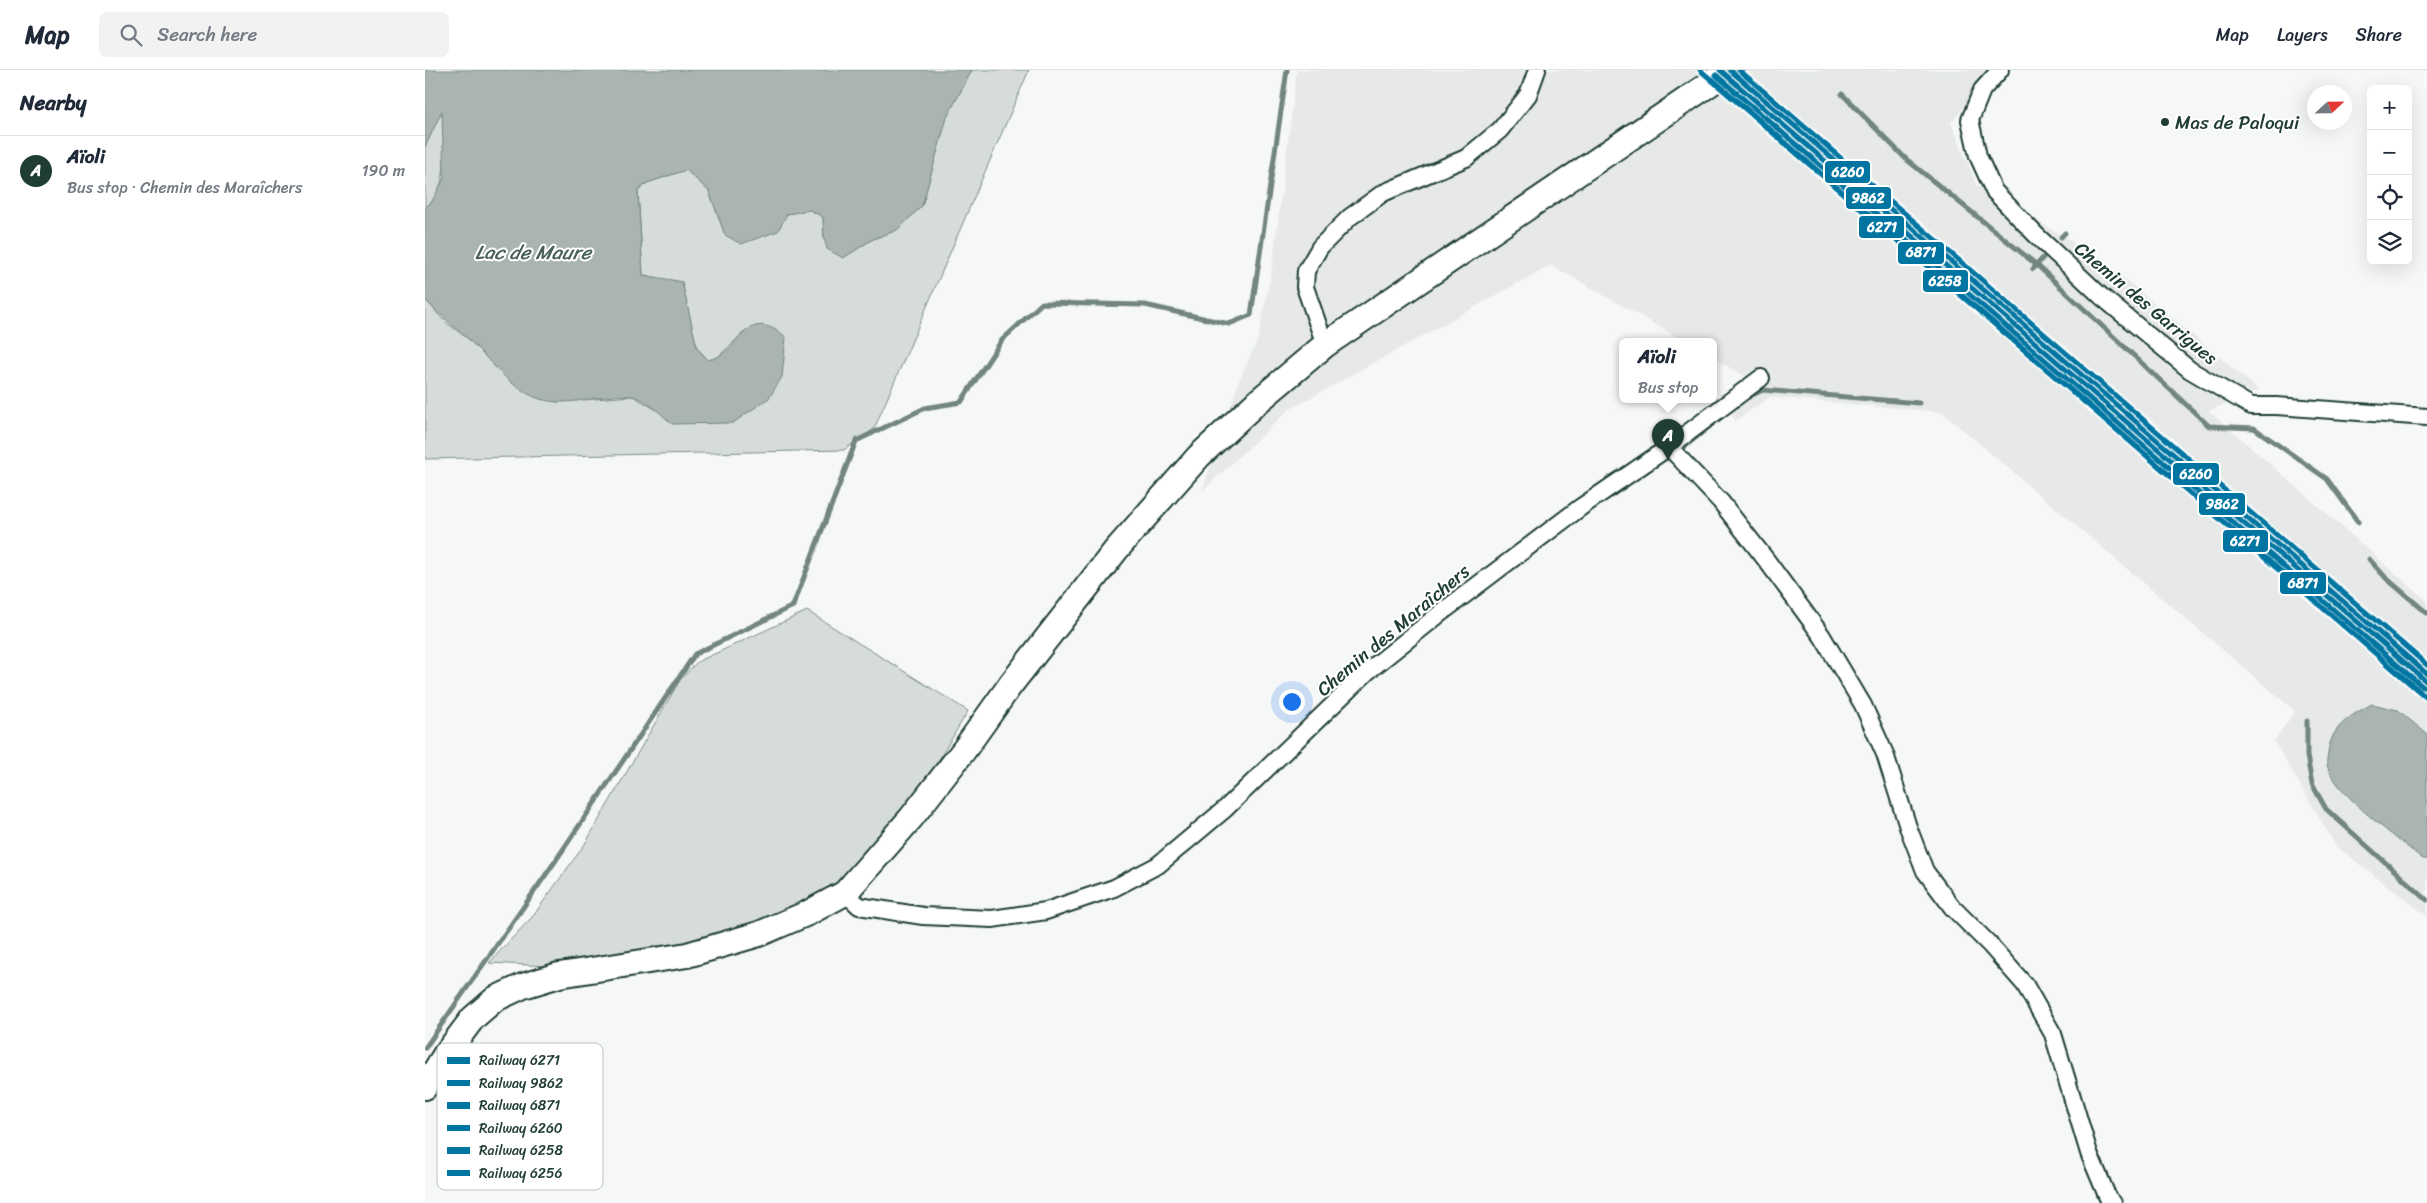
<!DOCTYPE html>
<html lang="en">
<head>
<meta charset="utf-8">
<style>
	:root { --surface:#fff; --page:#f2f2f3; --text:#1f2937; --muted:#747a83; --line:#e0e1e3; --accent:#1f3d34 }
	body { margin:0; font-family:Sriracha,sans-serif; background:var(--page); color:var(--text) }
	.controls { position:absolute; right:15px; top:15px; display:grid; overflow:hidden; border-radius:8px; box-shadow:0 5px 20px #0002 }
	.controls button { width:45px; height:45px; display:grid; place-items:center; padding:0; border:0; border-bottom:1px solid var(--line); background:var(--surface); color:var(--text); font:25px sans-serif }
	.compass { position:absolute; left:1882px; top:15px; width:45px; height:45px; border-radius:50%; background:var(--surface); box-shadow:0 5px 20px #0002; rotate:68deg }
	.you { position:absolute; left:866px; top:631px; width:18px; height:18px; margin:-12px; border:4px solid #fff; border-radius:50%; background:#1a73e8; box-shadow:0 0 0 8px #1a73e833 }
	.badge { display:grid; place-items:center; width:32px; height:32px; border-radius:50%; background:var(--accent); color:#fff; font-size:16px; font-weight:700 }
	.pin { position:absolute; translate:-50% -41px; filter:drop-shadow(0 1px 2px #0008) }
	.pin::after { content:''; position:absolute; top:26px; width:18px; height:15px; background:inherit; clip-path:polygon(0 0,100% 0,50% 100%) }
	.popup { position:absolute; left:1194px; top:268px; width:98px; height:65px; box-sizing:border-box; display:grid; place-content:center; border-radius:8px; background:var(--surface); filter:drop-shadow(0 1px 4px #0005); font-size:16px; white-space:nowrap; color:var(--muted) }
	.popup b { font-size:19px; color:var(--text) }
	.popup::after { content:''; position:absolute; left:50%; top:100%; margin-left:-10px; border:10px solid transparent; border-top-color:var(--surface) }
	.list { margin:0; padding:0; list-style:none }
	h2 { display:flex; justify-content:space-between; align-items:center; height:65px; margin:0; padding:0 20px; font-size:21px }
	h2 small { font-size:16px; font-weight:400; color:var(--muted) }
	.list li { display:grid; grid-template-columns:32px 1fr auto; gap:15px; align-items:center; box-sizing:border-box; height:70px; padding:0 20px; border-top:1px solid var(--line) }
	.list b { display:block; font-size:19px; white-space:nowrap }
	.list p { margin:0; font-size:16px; white-space:nowrap; color:var(--muted) }
	.list em { font-size:16px; font-style:normal; color:var(--muted) }
	.icon { flex:none; width:28px; height:28px; fill:none; stroke:currentColor; stroke-width:2; stroke-linecap:round; stroke-linejoin:round }
	.map { position:relative; flex:none; width:2002px; height:1133px; overflow:hidden }
	header { display:flex; align-items:center; gap:30px; box-sizing:border-box; height:70px; padding:0 25px; background:var(--surface); border-bottom:1px solid var(--line) }
	header strong { font-size:24px }
	nav { display:flex; gap:28px; margin-inline-start:auto; font-size:18px }
	.search { width:350px; height:45px; background:var(--page); display:flex; align-items:center; gap:12px; box-sizing:border-box; padding:0 18px; border-radius:8px; color:var(--muted); font-size:19px }
	main { display:flex }
	aside { flex:1; background:var(--surface) }
	.map>svg:first-child { display:block }
	.built { fill:#e6e9e8 }
	.green { fill:#d6dcdb; stroke:#7a8c88 }
	.water { fill:#aab5b1; stroke:#72857f }
	.lines { fill:none; stroke-linecap:round; stroke-linejoin:round }
	.stream { stroke:#72857f; stroke-width:5 }
	.street-casing { stroke:#1f3d34; stroke-width:20 }
	.secondary-casing { stroke:#1f3d34; stroke-width:28 }
	.street { stroke:#fff; stroke-width:16 }
	.secondary { stroke:#fff; stroke-width:24 }
	.rail-1-casing { stroke:#fff; stroke-width:9 }
	.rail-2-casing { stroke:#fff; stroke-width:9 }
	.rail-3-casing { stroke:#fff; stroke-width:9 }
	.rail-4-casing { stroke:#fff; stroke-width:9 }
	.rail-5-casing { stroke:#fff; stroke-width:9 }
	.rail-6-casing { stroke:#fff; stroke-width:9 }
	.rail-1 { stroke:#0075a1; stroke-width:5 }
	.rail-2 { stroke:#0075a1; stroke-width:5 }
	.rail-3 { stroke:#0075a1; stroke-width:5 }
	.rail-4 { stroke:#0075a1; stroke-width:5 }
	.rail-5 { stroke:#0075a1; stroke-width:5 }
	.rail-6 { stroke:#0075a1; stroke-width:5 }
	.poi-dot { fill:#1f3d34; stroke:#fff; stroke-width:2 }
	.labels { text-anchor:middle; dominant-baseline:central; stroke-width:4; stroke-linejoin:round; paint-order:stroke }
	.poi-label { font-size:19px; fill:#1f3d34; stroke:#fff; text-anchor:start }
	.street-label { font-size:19px; fill:#1f3d34; stroke:#fff }
	.water-label { font-size:20px; font-style:italic; fill:#49615a; stroke:#fff }
	.key { fill:#fff; stroke:#bcc5c2; stroke-width:1 }
	.key-label { font-size:14px; fill:#1f3d34 }
	.line-badge { stroke:#fff; stroke-width:2 }
	.badge-label { font-size:14px; text-anchor:middle; font-weight:bold; fill:#fff }
</style>
</head>
<body>
<header>
<strong>Map</strong>
<div class="search"><svg class="icon" aria-label="search" viewBox="0 0 24 24"><circle cx="10" cy="10" r="6"/><path d="M15 15l6 6"/></svg>Search here</div>
<nav><a>Map</a><a>Layers</a><a>Share</a></nav>
</header>
<main>
<aside>
<h2>Nearby<small></small></h2>
<ul class="list">
<li><span class="badge">A</span><div><b>Aïoli</b><p>Bus stop · Chemin des Maraîchers</p></div><em>190 m</em></li>
</ul>
</aside>
<div class="map">
<svg width="2002" height="1133" viewBox="0 0 2002 1133">
	<rect width="100%" height="100%" fill="#f6f7f7"/>
	<filter id="ink" filterUnits="userSpaceOnUse"><feTurbulence type="fractalNoise" baseFrequency=".02" numOctaves="2"/><feDisplacementMap in="SourceGraphic" scale="10" xChannelSelector="R" yChannelSelector="G"/><feConvolveMatrix kernelMatrix="1 2 1 2 8 2 1 2 1" color-interpolation-filters="sRGB"/></filter>
	<g filter="url(#ink)">
		<polygon class="built" points="872,0 1570,0 1526,53 1552,116 1672,186 1834,320 1784,341 2002,531 2002,846 1911,776 1849,671 1870,641 1517,342 1345,327 1310,351 1305,340 1323,308 1288,288 1288,271 1259,271 1126,195 865,339 777,421 814,311 833,269 847,198"/>
		<g class="green">
			<polygon points="547,0 604,0 449,359 419,380 0,389 0,229 19,251 42,268 90,315 131,332 208,326 235,342 247,354 322,259 293,287 283,290 272,278 257,212 218,205 213,121 222,113 261,100 284,121 300,165 362,144 385,140 398,147 399,167 418,188 448,169 472,160 497,136 522,47"/>
			<path d="M 17,39 C 18,66 27,122 0,137 L 0,77 Z"/>
			<polygon points="382,541 543,641 479,748 418,817 381,838 261,876 175,891 122,896 64,893 108,846 160,774 255,610 272,592"/>
		</g>
		<g class="water">
			<path d="M 0,0 L 547,0 L 522,47 L 497,136 L 472,160 L 448,169 L 418,188 L 402,179 L 399,167 L 398,147 L 385,140 L 362,144 L 353,161 L 316,174 L 300,165 L 284,121 L 261,100 L 222,113 L 213,121 L 218,205 L 257,212 L 272,278 L 283,290 C 316,284 318,233 361,267 L 357,307 L 344,328 L 308,353 L 247,354 C 239,346 218,327 207,326 C 177,323 145,338 115,329 C 84,319 65,289 42,268 C 26,254 14,245 0,229 L 0,137 L 6,133 L 19,108 L 17,41 L 0,77 Z"/>
			<path d="M 1947,634 L 1973,640 L 2002,664 L 2002,789 L 1998,789 C 1974,770 1909,723 1902,695 C 1901,691 1903,687 1903,683 C 1906,657 1924,646 1947,634 Z"/>
		</g>
		<g class="lines">
			<g class="stream">
				<polyline points="1417,24 1481,89 1613,196 1784,356 1829,358 1902,409 1933,452"/>
				<polyline points="1636,167 1640,163"/>
				<polyline points="1608,199 1618,188"/>
				<polyline points="1321,328 1338,320 1494,333"/>
				<polyline points="1258,378 1285,356"/>
				<polyline points="1944,489 1961,508 2002,543"/>
				<polyline points="1882,651 1882,686 1887,714 1901,739 2002,830"/>
				<polyline points="0,978 129,793 270,584 368,536 431,371 500,338 536,332 577,270 617,233 720,235 804,254 826,245 862,0"/>
			</g>
			<g class="street-casing">
				<g id="street">
					<polyline points="1575,0 1557,20 1545,50 1553,86 1569,121 1611,165 1676,226 1765,300 1826,336 1851,336 2002,347"/>
					<polyline points="900,275 880,217 881,201 895,177 925,147 958,123 1041,88 1075,60 1103,25 1112,0"/>
					<polyline points="1244,377 1296,432 1342,491 1397,566 1438,635 1460,684 1483,757 1500,801 1527,837 1565,875 1600,915 1628,964 1664,1083 1683,1128 1688,1133"/>
					<polyline points="420,823 434,836 498,846 567,849 621,841 689,818 733,795 800,739 942,602 1017,542 1156,437 1244,377 1336,308"/>
				</g>
			</g>
			<g class="secondary-casing">
				<polyline id="secondary" points="0,1017 20,985 48,948 70,929 98,916 134,905 262,885 334,864 383,843 420,823 486,748 539,680 586,614 691,480 774,386 831,333 900,275 1305,0"/>
			</g>
			<use href="#street" class="street"/>
			<use href="#secondary" class="secondary"/>
			<g class="rail-1-casing">
				<polyline id="rail-1" points="1275,0 2002,628"/>
			</g>
			<g class="rail-2-casing">
				<polyline id="rail-2" points="1295,0 2002,612"/>
			</g>
			<g class="rail-3-casing">
				<polyline id="rail-3" points="1291,5 1998,617"/>
			</g>
			<g class="rail-4-casing">
				<polyline id="rail-4" points="1305,0 2002,604"/>
			</g>
			<g class="rail-5-casing">
				<polyline id="rail-5" points="1287,9 1994,621"/>
			</g>
			<g class="rail-6-casing">
				<polyline id="rail-6" points="1314,0 2002,595"/>
			</g>
			<use href="#rail-1" class="rail-1"/>
			<use href="#rail-2" class="rail-2"/>
			<use href="#rail-3" class="rail-3"/>
			<use href="#rail-4" class="rail-4"/>
			<use href="#rail-5" class="rail-5"/>
			<use href="#rail-6" class="rail-6"/>
		</g>
	</g>
	<circle class="poi-dot" cx="1740" cy="52" r="5"/>
	<g class="labels">
		<g class="poi-label">
			<text x="1750" y="52">Mas de Paloqui</text>
		</g>
		<g class="street-label">
			<text transform="translate(1721 233) rotate(40)">Chemin des Garrigues</text>
			<text transform="translate(968 560) rotate(-40)">Chemin des Maraîchers</text>
		</g>
		<g class="water-label">
			<text x="108" y="182">Lac de Maure</text>
		</g>
	</g>
	<rect x="12" y="973" width="166" height="147" rx="8" class="key"/>
	<rect x="22" y="987" width="23" height="7" fill="#0075a1"/>
	<rect x="22" y="1010" width="23" height="6" fill="#0075a1"/>
	<rect x="22" y="1032" width="23" height="7" fill="#0075a1"/>
	<rect x="22" y="1055" width="23" height="6" fill="#0075a1"/>
	<rect x="22" y="1077" width="23" height="7" fill="#0075a1"/>
	<rect x="22" y="1100" width="23" height="6" fill="#0075a1"/>
	<g class="key-label">
		<text x="54" y="995">Railway 6271</text>
		<text x="54" y="1018">Railway 9862</text>
		<text x="54" y="1040">Railway 6871</text>
		<text x="54" y="1063">Railway 6260</text>
		<text x="54" y="1085">Railway 6258</text>
		<text x="54" y="1108">Railway 6256</text>
	</g>
	<g class="line-badge">
		<rect x="1399" y="90" width="47" height="24" rx="5" fill="#0075a1"/>
		<rect x="1420" y="116" width="47" height="24" rx="5" fill="#0075a1"/>
		<rect x="1433" y="145" width="47" height="24" rx="5" fill="#0075a1"/>
		<rect x="1472" y="171" width="48" height="24" rx="5" fill="#0075a1"/>
		<rect x="1497" y="199" width="47" height="24" rx="5" fill="#0075a1"/>
		<rect x="1747" y="392" width="48" height="24" rx="5" fill="#0075a1"/>
		<rect x="1773" y="422" width="48" height="24" rx="5" fill="#0075a1"/>
		<rect x="1797" y="459" width="47" height="24" rx="5" fill="#0075a1"/>
		<rect x="1854" y="501" width="48" height="24" rx="5" fill="#0075a1"/>
	</g>
	<g class="badge-label">
		<text x="1423" y="107">6260</text>
		<text x="1443" y="133">9862</text>
		<text x="1457" y="162">6271</text>
		<text x="1496" y="187">6871</text>
		<text x="1520" y="216">6258</text>
		<text x="1771" y="409">6260</text>
		<text x="1797" y="439">9862</text>
		<text x="1820" y="476">6271</text>
		<text x="1878" y="518">6871</text>
	</g>
</svg>
<div class="controls">
<button>+</button>
<button>−</button>
<button><svg class="icon" aria-label="locate" viewBox="0 0 24 24"><circle cx="12" cy="12" r="6"/><path d="M12 2v4M12 18v4M2 12h4M18 12h4"/></svg></button>
<button><svg class="icon" aria-label="layers" viewBox="0 0 24 24"><path d="M12 4l9 5-9 5-9-5zM3 14l9 5 9-5"/></svg></button>
</div>
<svg class="compass" viewBox="-18 -18 36 36"><path d="M0-13l5 13h-10z" fill="#e53935"/><path d="M0 13l5-13h-10z" fill="#747a83"/></svg>
<div class="you"></div>
<div class="pin badge" style="left:1243px;top:390px">A</div>
<div class="popup"><b>Aïoli</b>Bus stop</div>
</div>
</main>
</body>
</html>
